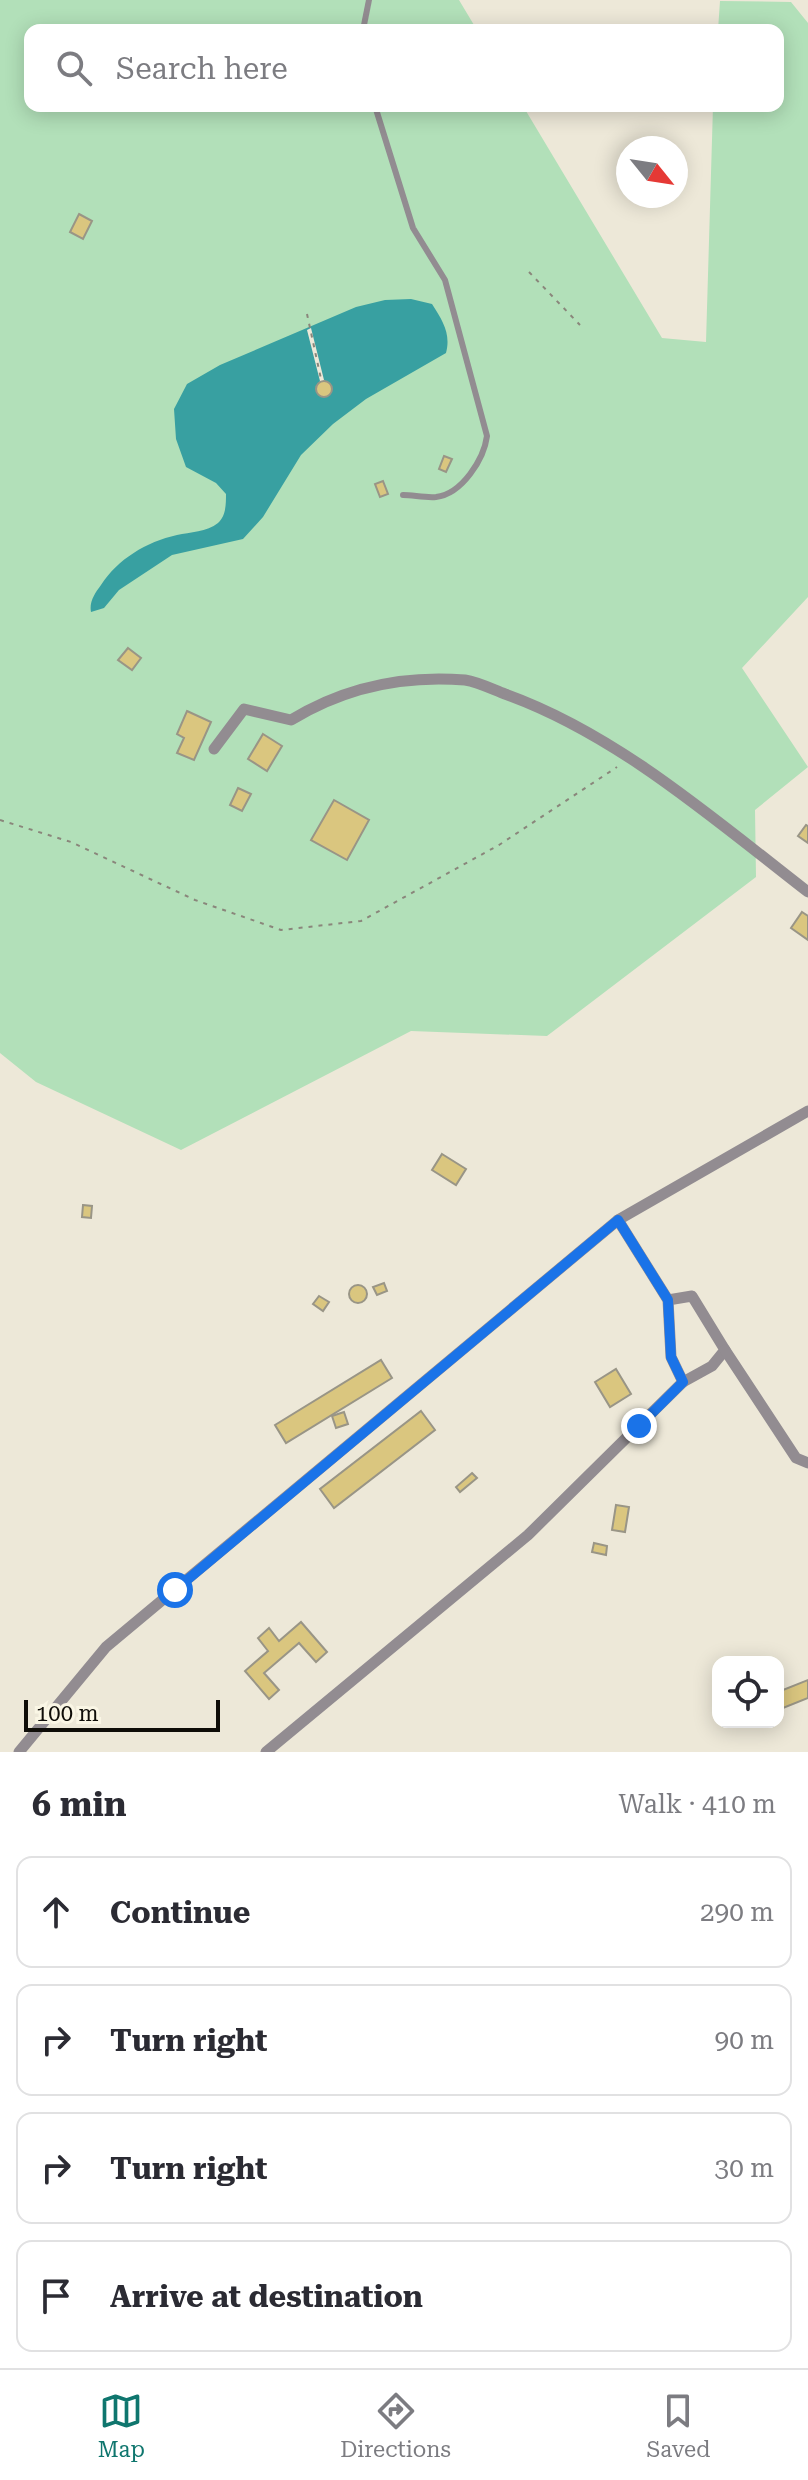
<!DOCTYPE html>
<html lang="en">
<head>
<meta charset="utf-8">
<style>
	:root { --surface:#fff; --page:#f7f7f7; --text:#2b2b33; --muted:#7c7c81; --line:#e1e1e2; --accent:#0f766e }
	body { margin:0; font-family:"Roboto Serif",serif; background:var(--page); color:var(--text) }
	.controls { position:absolute; right:24px; bottom:24px; display:grid; overflow:hidden; border-radius:16px; box-shadow:0 4px 20px #0003 }
	.controls button { width:72px; height:72px; display:grid; place-items:center; padding:0; border:0; border-bottom:2px solid var(--line); background:var(--surface); color:var(--text); font:40px sans-serif }
	.compass { position:absolute; left:616px; top:136px; width:72px; height:72px; border-radius:50%; background:var(--surface); box-shadow:0 4px 20px #0003; rotate:120deg }
	.scale { position:absolute; left:24px; bottom:20px; width:196px; box-sizing:border-box; padding-left:8px; border:4px solid #0f0d08; border-top:0; font-size:22px; line-height:28px; white-space:nowrap; color:#0f0d08; -webkit-text-stroke:6px #faf6e5; paint-order:stroke }
	.stop { position:absolute; width:24px; height:24px; margin:-18px; border:6px solid #1a73e8; border-radius:50%; background:#fff }
	.stop.end { background:#1a73e8; border-color:#fff; box-shadow:0 2px 8px #0008 }
	.list { margin:0; padding:0; list-style:none }
	h2 { display:flex; justify-content:space-between; align-items:center; height:104px; margin:0; padding:0 32px; font-size:34px }
	h2 small { font-size:26px; font-weight:400; color:var(--muted) }
	.list li { display:grid; grid-template-columns:52px 1fr auto; gap:24px; align-items:center; box-sizing:border-box; height:112px; margin:0 16px 16px; padding:0 16px; border:2px solid var(--line); border-radius:16px }
	.list b { display:block; font-size:30px; white-space:nowrap }
	.list em { font-size:26px; font-style:normal; color:var(--muted) }
	.icon { flex:none; width:44px; height:44px; fill:none; stroke:currentColor; stroke-width:2; stroke-linecap:round; stroke-linejoin:round }
	.map { position:relative; flex:none; width:808px; height:1752px; overflow:hidden }
	.search { position:absolute; background:var(--surface); box-shadow:0 4px 20px #0003; left:24px; right:24px; top:24px; height:88px; display:flex; align-items:center; gap:20px; box-sizing:border-box; padding:0 28px; border-radius:16px; color:var(--muted); font-size:30px }
	.sheet { height:616px; background:var(--surface) }
	nav { display:flex; justify-content:space-around; align-items:center; box-sizing:border-box; height:112px; border-top:2px solid var(--line); background:var(--surface); font-size:22px; color:var(--muted) }
	nav a { display:grid; justify-items:center; gap:4px }
	nav .on { color:var(--accent) }
	.map>svg:first-child { display:block }
	.green { fill:#b2e0b9 }
	.water { fill:#38a0a1 }
	.pier { fill:#ede8d8 }
	.building { fill:#dac67f; stroke:#999586; stroke-width:2 }
	.lines { fill:none; stroke-linecap:round; stroke-linejoin:round }
	.path { stroke:#8a867b; stroke-width:2; stroke-dasharray:4 6; stroke-linecap:butt }
	.service { stroke:#928c91; stroke-width:6 }
	.minor { stroke:#928c91; stroke-width:11 }
	.route { stroke:#1a73e8; stroke-width:10 }
</style>
</head>
<body>
<div class="map">
<svg width="808" height="1752" viewBox="0 0 808 1752">
	<rect width="100%" height="100%" fill="#ede8d8"/>
	<polygon class="green" points="0,0 459,0 477,30 30,30 30,106 523,106 662,338 706,342 713,106 778,106 778,30 718,30 720,1 791,2 808,23 808,597 742,668 808,767 755,810 756,877 547,1036 411,1031 181,1150 36,1082 0,1053"/>
	<path class="water" d="M 411,299 L 432,304 C 443,321 451,334 446,353 L 366,399 L 333,424 L 301,455 L 263,517 L 243,539 L 172,555 L 119,590 L 104,608 L 91,612 C 89,602 95,593 101,585 C 118,559 146,542 177,535 C 190,532 207,532 218,523 C 226,516 226,504 226,494 L 216,483 L 186,467 L 176,439 L 174,409 L 187,384 L 220,365 L 356,307 L 385,300 Z"/>
	<polygon class="pier" points="311,328 324,380 332,387 325,396 316,391 320,381 307,330"/>
	<g class="building">
		<polygon points="79,214 92,221 83,239 70,232"/>
		<circle cx="324" cy="389" r="8"/>
		<polygon points="444,456 452,459 446,472 439,469"/>
		<polygon points="383,481 388,494 380,497 375,484"/>
		<polygon points="128,648 141,658 132,670 118,660"/>
		<polygon points="187,711 211,722 194,760 177,753 184,738 177,734"/>
		<polygon points="263,734 282,746 267,771 248,759"/>
		<polygon points="238,788 251,794 242,811 230,805"/>
		<polygon points="334,800 369,820 347,860 311,840"/>
		<polygon points="806,825 808,826 808,843 798,836"/>
		<polygon points="802,912 808,916 808,940 791,928"/>
		<polygon points="442,1154 466,1169 456,1185 432,1170"/>
		<polygon points="83,1205 92,1206 91,1218 82,1217"/>
		<polygon points="384,1283 387,1291 377,1295 373,1287"/>
		<circle cx="358" cy="1294" r="9"/>
		<polygon points="319,1296 329,1302 323,1311 313,1304"/>
		<polygon points="381,1360 392,1378 286,1443 275,1425"/>
		<polygon points="616,1369 631,1394 610,1407 595,1382"/>
		<polygon points="421,1411 435,1430 334,1508 320,1489"/>
		<polygon points="344,1412 348,1424 336,1428 332,1416"/>
		<polygon points="472,1473 477,1478 460,1492 456,1487"/>
		<polygon points="616,1505 629,1507 625,1532 612,1530"/>
		<polygon points="594,1543 607,1546 606,1555 592,1552"/>
		<polygon points="301,1622 327,1652 316,1662 299,1643 264,1673 279,1690 269,1699 245,1671 268,1651 258,1638 269,1628 279,1641"/>
		<polygon points="808,1680 808,1698 778,1710 778,1692"/>
	</g>
	<g class="lines">
		<g class="path">
			<polyline points="529,272 580,325"/>
			<polyline points="307,314 321,379"/>
			<polyline points="0,820 71,842 195,900 281,930 361,921 499,845 617,767"/>
		</g>
		<g class="service">
			<polyline points="363,30 369,0"/>
			<path d="M 375,106 L 413,228 L 445,280 L 487,436 C 484,459 462,494 436,497 C 425,498 413,495 403,495"/>
		</g>
		<g class="minor">
			<path d="M 214,749 L 244,709 L 291,720 C 345,687 402,675 465,680 C 478,682 492,689 505,694 C 617,734 715,820 808,892"/>
			<polyline points="618,1220 668,1300 671,1357 683,1382 712,1366 725,1350 692,1296 668,1300"/>
			<polyline points="725,1350 796,1458 808,1463"/>
			<polyline points="19,1752 106,1647 618,1220 808,1111"/>
			<polyline points="266,1752 528,1535 683,1382"/>
		</g>
	</g>
	<g class="lines">
		<polyline class="route" points="175,1590 618,1220 668,1300 671,1357 683,1382 639,1426"/>
	</g>
</svg>
<div class="controls">
<button><svg class="icon" aria-label="locate" viewBox="0 0 24 24"><circle cx="12" cy="12" r="6"/><path d="M12 2v4M12 18v4M2 12h4M18 12h4"/></svg></button>
</div>
<svg class="compass" viewBox="-18 -18 36 36"><path d="M0-13l5 13h-10z" fill="#e53935"/><path d="M0 13l5-13h-10z" fill="#7c7c81"/></svg>
<div class="scale">100 m</div>
<div class="stop" style="left:175px;top:1590px"></div>
<div class="stop end" style="left:639px;top:1426px"></div>
<div class="search"><svg class="icon" aria-label="search" viewBox="0 0 24 24"><circle cx="10" cy="10" r="6"/><path d="M15 15l6 6"/></svg>Search here</div>
</div>
<section class="sheet">
<h2>6 min<small>Walk · 410 m</small></h2>
<ul class="list">
<li><svg class="icon" aria-label="ahead" viewBox="0 0 24 24"><path d="M12 20V5M6 11l6-6 6 6"/></svg><div><b>Continue</b></div><em>290 m</em></li>
<li><svg class="icon" aria-label="right" viewBox="0 0 24 24"><path d="M7 20v-9h11M14 6l5 5-5 5"/></svg><div><b>Turn right</b></div><em>90 m</em></li>
<li><svg class="icon" aria-label="right" viewBox="0 0 24 24"><path d="M7 20v-9h11M14 6l5 5-5 5"/></svg><div><b>Turn right</b></div><em>30 m</em></li>
<li><svg class="icon" aria-label="arrive" viewBox="0 0 24 24"><path d="M6 21V4h12l-3 4 3 4H6"/></svg><div><b>Arrive at destination</b></div></li>
</ul>
</section>
<nav>
<a class="on"><svg class="icon" aria-label="map" viewBox="0 0 24 24"><path d="M3 6l6-2 6 2 6-2v14l-6 2-6-2-6 2zM9 4v14M15 6v14"/></svg>Map</a>
<a><svg class="icon" aria-label="directions" viewBox="0 0 24 24"><path d="M12 3l9 9-9 9-9-9zM9 14v-3h6M13 9l2 2-2 2"/></svg>Directions</a>
<a><svg class="icon" aria-label="saved" viewBox="0 0 24 24"><path d="M7 4h10v16l-5-4-5 4z"/></svg>Saved</a>
</nav>
</body>
</html>
